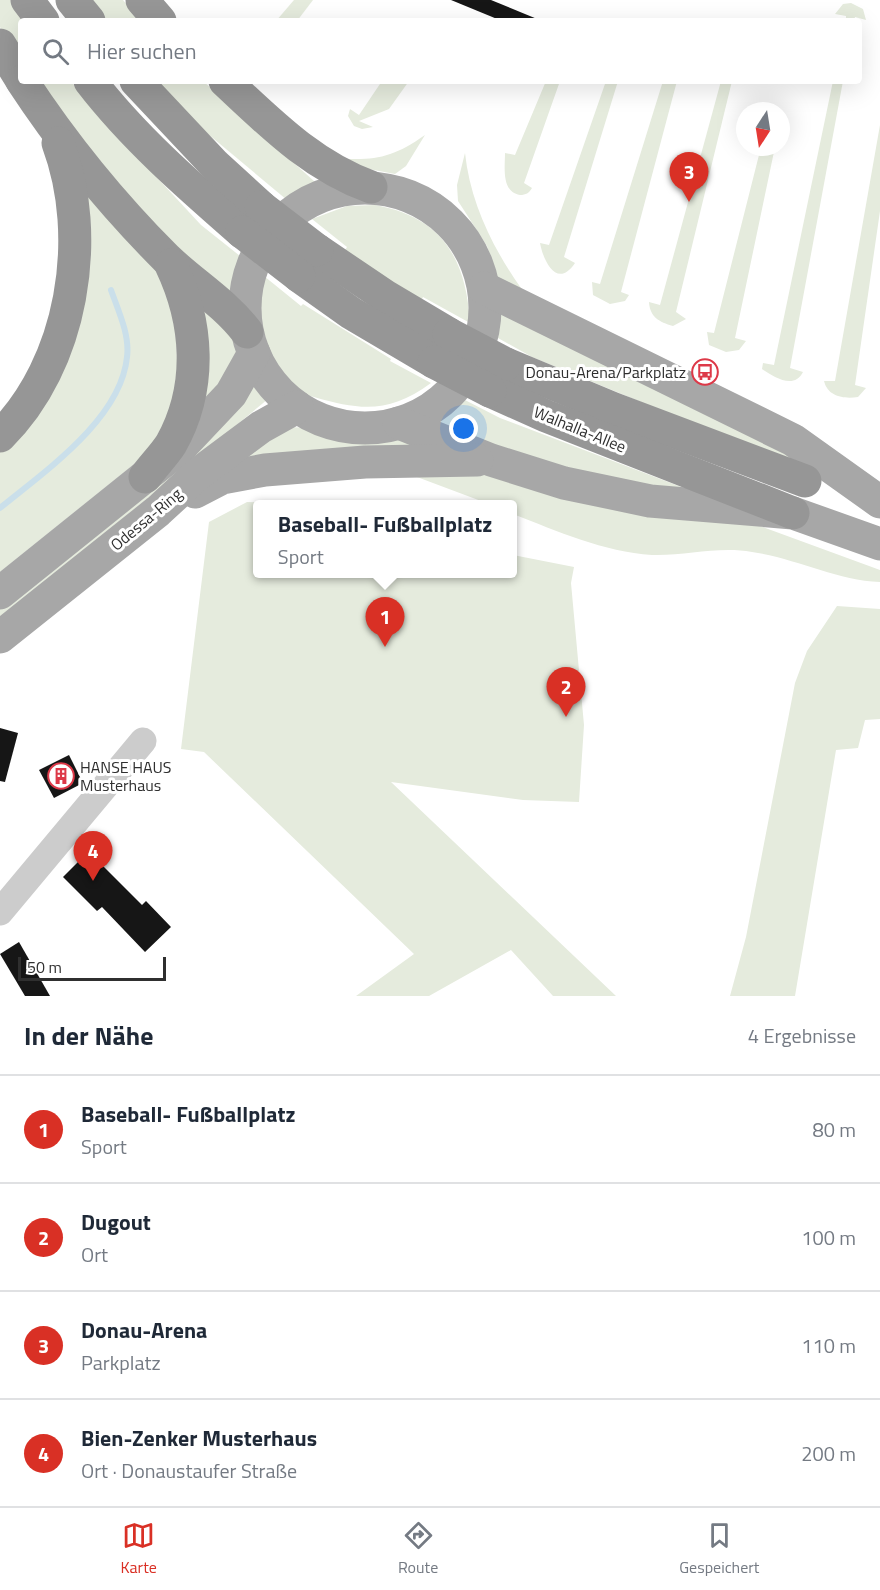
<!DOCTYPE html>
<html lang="de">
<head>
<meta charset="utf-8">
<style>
	:root { --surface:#fff; --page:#f2f2f3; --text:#1f2937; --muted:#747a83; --line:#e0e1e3; --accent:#d93025 }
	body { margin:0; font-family:"Titillium Web",sans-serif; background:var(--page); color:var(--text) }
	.compass { position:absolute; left:736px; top:102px; width:54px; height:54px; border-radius:50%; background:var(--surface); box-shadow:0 6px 24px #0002; rotate:192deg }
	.scale { position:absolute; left:18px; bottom:15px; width:148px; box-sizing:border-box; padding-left:6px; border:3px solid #2f2f2f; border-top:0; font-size:16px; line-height:21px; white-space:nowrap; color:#2f2f2f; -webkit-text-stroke:4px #fff; paint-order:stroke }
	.you { position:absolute; left:464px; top:429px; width:21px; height:21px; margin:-15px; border:4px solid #fff; border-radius:50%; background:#1a73e8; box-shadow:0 0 0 9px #1a73e833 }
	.badge { display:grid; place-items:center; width:39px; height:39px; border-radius:50%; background:var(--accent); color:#fff; font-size:20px; font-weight:700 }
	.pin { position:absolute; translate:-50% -50px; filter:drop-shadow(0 2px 3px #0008) }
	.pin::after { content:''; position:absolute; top:32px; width:21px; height:18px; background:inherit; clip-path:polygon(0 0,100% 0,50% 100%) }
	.popup { position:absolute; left:253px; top:500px; width:264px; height:78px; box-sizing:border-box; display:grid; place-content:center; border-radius:6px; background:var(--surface); filter:drop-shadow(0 2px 4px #0005); font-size:20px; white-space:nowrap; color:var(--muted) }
	.popup b { font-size:22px; color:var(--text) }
	.popup::after { content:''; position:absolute; left:50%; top:100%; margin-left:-12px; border:12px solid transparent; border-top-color:var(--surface) }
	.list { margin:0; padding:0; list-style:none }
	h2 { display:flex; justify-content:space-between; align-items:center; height:78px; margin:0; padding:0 24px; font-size:26px }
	h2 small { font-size:20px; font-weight:400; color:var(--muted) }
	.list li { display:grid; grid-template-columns:39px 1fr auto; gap:18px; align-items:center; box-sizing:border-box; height:108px; padding:0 24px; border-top:2px solid var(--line) }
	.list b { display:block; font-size:22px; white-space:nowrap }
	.list p { margin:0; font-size:20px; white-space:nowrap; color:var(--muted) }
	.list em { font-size:20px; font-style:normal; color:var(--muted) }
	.icon { flex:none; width:33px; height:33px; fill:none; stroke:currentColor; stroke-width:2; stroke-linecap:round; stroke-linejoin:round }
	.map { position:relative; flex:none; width:880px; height:996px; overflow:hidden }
	.search { position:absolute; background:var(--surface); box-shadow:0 6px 24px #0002; left:18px; right:18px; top:18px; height:66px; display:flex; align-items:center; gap:15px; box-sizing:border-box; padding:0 21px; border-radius:6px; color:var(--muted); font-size:22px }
	.sheet { height:510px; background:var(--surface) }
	nav { display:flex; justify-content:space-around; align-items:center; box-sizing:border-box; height:84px; border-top:2px solid var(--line); background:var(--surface); font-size:16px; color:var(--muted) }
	nav a { display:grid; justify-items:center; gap:3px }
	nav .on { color:var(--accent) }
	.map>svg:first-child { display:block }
	.green { fill:#e5ebdd }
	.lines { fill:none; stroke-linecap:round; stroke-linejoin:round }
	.stream { stroke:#cadfea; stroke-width:6 }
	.building { fill:#161616 }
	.minor { stroke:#ccc; stroke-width:27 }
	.major { stroke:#a7a7a7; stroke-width:33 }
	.highway { stroke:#969696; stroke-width:33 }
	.highway-bridge { stroke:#969696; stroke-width:33 }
	.labels { text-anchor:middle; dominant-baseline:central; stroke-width:6; stroke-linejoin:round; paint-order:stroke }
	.poi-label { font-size:16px; fill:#2f2f2f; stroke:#fff; text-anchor:end }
	.street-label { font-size:16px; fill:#2f2f2f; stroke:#fff }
</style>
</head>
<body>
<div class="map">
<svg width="880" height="996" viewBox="0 0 880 996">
	<rect width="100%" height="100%" fill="#fff"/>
	<g class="green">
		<polygon points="0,0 12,0 27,21 21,21 21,61 0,27"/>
		<polygon points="87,0 123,0 141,21 102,21"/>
		<polygon points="294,0 313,0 297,21 276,21"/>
		<polygon points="851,3 863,9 866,20 855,17 854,21 846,21 846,16 835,14 843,4"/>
		<polygon points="34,81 71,81 85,100 201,225 240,256 233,279 231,302 162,243"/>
		<polygon points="153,81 203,81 325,191 293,205 172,104"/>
		<polygon points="382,81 409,81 389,109 359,121 373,127 362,129 354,126 348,116 350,109 359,115"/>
		<path d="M 546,81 L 560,81 L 524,183 L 532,188 C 529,193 526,195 520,195 C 501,192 505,167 505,153 L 515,155 Z"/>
		<path d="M 606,81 L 618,81 L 564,257 L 575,263 C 557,290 543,260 540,243 L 549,245 Z"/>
		<polygon points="663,81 677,81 621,292 629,295 625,301 610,304 593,295 592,282 600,284"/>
		<path d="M 721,81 L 732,81 L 676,312 L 686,319 L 673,326 C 659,322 650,317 649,302 L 660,305 Z"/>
		<path d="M 833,81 L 843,81 L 790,368 L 803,372 C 794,390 774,377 762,369 L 763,363 L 774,365 Z"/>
		<path d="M 880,125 L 880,211 L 855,385 L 866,388 L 858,397 C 844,399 828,397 824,381 L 835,381 Z"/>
		<path d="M 425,135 L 406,166 L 395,174 L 353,166 L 332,158 C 373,161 391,159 425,135 Z"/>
		<polygon points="761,147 775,147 735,338 746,341 739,350 726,352 709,345 707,332 714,333"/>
		<path d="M 465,153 C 471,210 500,262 535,307 L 500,286 L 487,246 L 458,201 L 457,185 Z"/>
		<polygon points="69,164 161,276 174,306 179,394 151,447 132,466 0,572 0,452 46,389"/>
		<path d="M 375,205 C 442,217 466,258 470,323 L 423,297 L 421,301 L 344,252 L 347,247 L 312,219 L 347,206 Z"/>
		<path d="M 259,272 L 301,306 L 303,304 L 391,359 L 390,361 L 431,383 C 390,413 362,411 314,397 C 301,393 291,394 281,385 C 253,360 249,304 259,272 Z"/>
		<polygon points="189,290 227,324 237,352 216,399 198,398"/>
		<polygon points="501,307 807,463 820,476 532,357 498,338"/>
		<polygon points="253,381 268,399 0,620 0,609"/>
		<polygon points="463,399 500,418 705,496 573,472 429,425"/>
		<polygon points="291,427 308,428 337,438 360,441 404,436 466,456 226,464"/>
		<path d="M 446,467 L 760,526 L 880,570 L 880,582 C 835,580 796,558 752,552 C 718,546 686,556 652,555 C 604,552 557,531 513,514 L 512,504 L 489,504 L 409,474 Z"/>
		<polygon points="247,502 347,504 258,504 258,574 512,574 513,555 574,567 571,583 584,725 579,802 523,800 391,782 616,996 553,996 511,950 429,996 356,996 414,954 204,752 181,749 209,522"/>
		<polygon points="837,606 880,609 880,719 865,720 858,748 836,750 795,996 730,996 746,937 795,683 807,651"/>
	</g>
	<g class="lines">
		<path class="stream" d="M 0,508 C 45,471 121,419 127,357 C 130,335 118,310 111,290"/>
	</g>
	<g class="building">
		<polygon points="451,0 491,0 542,21 502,21"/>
		<polygon points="0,728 18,733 5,782 0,781"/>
		<polygon points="69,755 83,783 54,798 39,770"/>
		<polygon points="81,859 91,870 99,862 142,905 146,901 171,927 145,952 102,907 97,911 63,877"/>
		<polygon points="19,942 50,996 25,996 0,954"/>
	</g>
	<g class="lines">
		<polyline class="minor" points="0,912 143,741"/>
		<g class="major">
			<circle cx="365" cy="308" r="120"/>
			<polyline points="484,288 793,440 880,502"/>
			<polyline points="399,423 491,460 564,483 650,501 793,513 880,544"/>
			<polyline points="195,492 222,478 265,470 365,462 477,460"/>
			<polyline points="0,593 179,449 231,394 254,353"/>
			<polyline points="0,637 158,511 198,474 261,427 297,407"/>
		</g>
		<g class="highway">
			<polyline points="27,0 43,21"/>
			<polyline points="72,0 89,21"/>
			<polyline points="142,0 160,21"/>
			<polyline points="0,45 21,79"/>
			<path d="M 22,81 C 64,145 112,204 166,258 C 193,284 224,302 247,332"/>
			<path d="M 90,81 C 133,137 188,185 242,232"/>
			<polyline points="136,81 215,165 261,207"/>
			<path d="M 225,81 C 270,123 312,166 371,187"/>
			<polyline points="317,250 385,296 449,334"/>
			<polyline points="299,276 351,313 434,362"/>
			<polyline points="506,364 614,409 805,481"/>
			<polyline points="490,391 546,416 793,513"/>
			<path d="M 0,436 C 73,364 93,237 58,143"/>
			<path d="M 145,477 C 153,466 164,455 171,444 C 203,387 198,322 171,265"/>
		</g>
		<g class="highway-bridge">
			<polyline points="261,207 317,250"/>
			<polyline points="242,232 299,276"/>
			<polyline points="449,334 506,364"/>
			<polyline points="434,362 490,391"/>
		</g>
	</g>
	<defs>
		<g id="bus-ring" transform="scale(1.35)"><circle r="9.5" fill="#fff" stroke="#dd3948" stroke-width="1.5"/><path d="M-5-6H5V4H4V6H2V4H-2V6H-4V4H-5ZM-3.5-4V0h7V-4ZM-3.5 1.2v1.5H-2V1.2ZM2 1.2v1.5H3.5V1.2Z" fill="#dd3948"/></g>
		<g id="building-ring" transform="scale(1.35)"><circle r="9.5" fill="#fff" stroke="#dd3948" stroke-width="1.5"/><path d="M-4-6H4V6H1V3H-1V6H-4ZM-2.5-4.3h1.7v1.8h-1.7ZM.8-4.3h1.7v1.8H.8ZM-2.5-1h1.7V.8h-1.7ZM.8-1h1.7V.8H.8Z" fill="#dd3948"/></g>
	</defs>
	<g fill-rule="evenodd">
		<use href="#bus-ring" x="705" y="372"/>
		<use href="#building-ring" x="61" y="776"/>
	</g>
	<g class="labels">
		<g class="poi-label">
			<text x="686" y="372">Donau-Arena/Parkplatz</text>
			<text x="80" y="767" text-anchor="start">HANSE HAUS<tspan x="80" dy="18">Musterhaus</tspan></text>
		</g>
		<g class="street-label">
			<text transform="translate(580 429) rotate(22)">Walhalla-Allee</text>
			<text transform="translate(146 519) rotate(-40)">Odessa-Ring</text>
		</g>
	</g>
</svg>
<svg class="compass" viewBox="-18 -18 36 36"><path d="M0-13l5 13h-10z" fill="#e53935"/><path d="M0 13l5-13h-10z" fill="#747a83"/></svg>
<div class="scale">50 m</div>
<div class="you"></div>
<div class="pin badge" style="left:385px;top:647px">1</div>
<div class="popup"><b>Baseball- Fußballplatz</b>Sport</div>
<div class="pin badge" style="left:566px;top:717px">2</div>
<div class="pin badge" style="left:689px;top:202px">3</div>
<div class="pin badge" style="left:93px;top:881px">4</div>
<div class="search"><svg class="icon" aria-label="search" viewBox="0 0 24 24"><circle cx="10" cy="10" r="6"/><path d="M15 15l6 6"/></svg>Hier suchen</div>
</div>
<section class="sheet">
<h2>In der Nähe<small>4 Ergebnisse</small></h2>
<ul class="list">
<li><span class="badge">1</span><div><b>Baseball- Fußballplatz</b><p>Sport</p></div><em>80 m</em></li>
<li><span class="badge">2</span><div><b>Dugout</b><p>Ort</p></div><em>100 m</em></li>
<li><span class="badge">3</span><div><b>Donau-Arena</b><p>Parkplatz</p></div><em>110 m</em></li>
<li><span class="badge">4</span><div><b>Bien-Zenker Musterhaus</b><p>Ort · Donaustaufer Straße</p></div><em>200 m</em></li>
</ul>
</section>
<nav>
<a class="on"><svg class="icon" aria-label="map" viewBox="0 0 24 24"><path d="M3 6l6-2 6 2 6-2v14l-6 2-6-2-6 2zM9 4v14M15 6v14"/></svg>Karte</a>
<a><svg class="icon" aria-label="directions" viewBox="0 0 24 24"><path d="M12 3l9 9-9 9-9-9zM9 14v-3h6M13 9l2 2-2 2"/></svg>Route</a>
<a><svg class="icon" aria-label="saved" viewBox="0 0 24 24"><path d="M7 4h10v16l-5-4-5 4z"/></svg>Gespeichert</a>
</nav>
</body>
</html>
